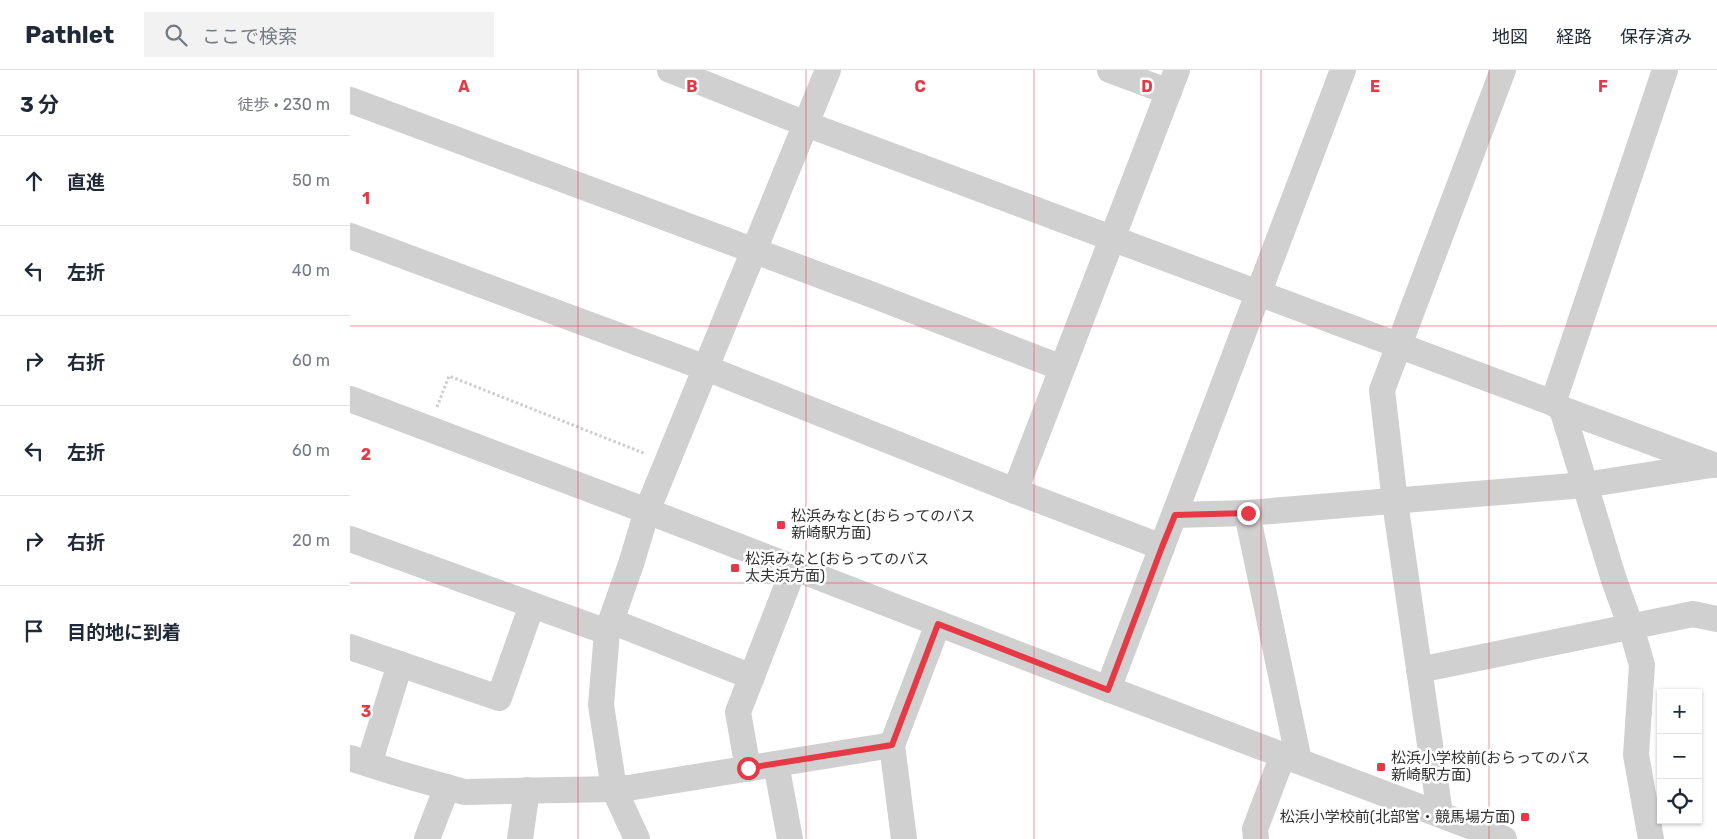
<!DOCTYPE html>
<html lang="ja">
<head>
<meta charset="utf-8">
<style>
	:root { --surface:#fff; --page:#f2f2f3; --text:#1f2937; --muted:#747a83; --line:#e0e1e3 }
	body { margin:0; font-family:Rubik,"Noto Sans JP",sans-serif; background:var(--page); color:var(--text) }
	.controls { position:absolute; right:15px; bottom:15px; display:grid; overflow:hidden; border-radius:0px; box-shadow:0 1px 4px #0004 }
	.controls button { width:45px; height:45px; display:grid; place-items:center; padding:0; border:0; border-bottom:1px solid var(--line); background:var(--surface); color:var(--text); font:25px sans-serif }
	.stop { position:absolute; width:15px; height:15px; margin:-11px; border:4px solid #e63946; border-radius:50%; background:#fff }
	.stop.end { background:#e63946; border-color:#fff; box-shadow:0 1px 5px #0008 }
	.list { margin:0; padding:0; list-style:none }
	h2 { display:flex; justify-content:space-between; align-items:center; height:65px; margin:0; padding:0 20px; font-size:21px }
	h2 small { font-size:16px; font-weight:400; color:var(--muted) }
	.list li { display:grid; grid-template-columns:32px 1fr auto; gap:15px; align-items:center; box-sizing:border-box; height:90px; padding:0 20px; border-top:1px solid var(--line) }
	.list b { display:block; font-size:19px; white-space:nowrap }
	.list em { font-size:16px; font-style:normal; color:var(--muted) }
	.icon { flex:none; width:28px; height:28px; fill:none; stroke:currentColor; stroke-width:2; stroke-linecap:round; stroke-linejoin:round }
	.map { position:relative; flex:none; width:1367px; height:769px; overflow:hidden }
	header { display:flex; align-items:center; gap:30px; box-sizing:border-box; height:70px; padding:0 25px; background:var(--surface); border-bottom:1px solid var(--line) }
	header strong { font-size:24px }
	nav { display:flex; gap:28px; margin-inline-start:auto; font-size:18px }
	.search { width:350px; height:45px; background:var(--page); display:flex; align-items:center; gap:12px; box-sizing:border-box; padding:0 18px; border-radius:0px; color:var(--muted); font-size:19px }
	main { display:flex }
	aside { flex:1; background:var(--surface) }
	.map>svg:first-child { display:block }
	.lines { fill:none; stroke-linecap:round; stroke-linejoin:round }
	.path { stroke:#cdcdcd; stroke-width:3; stroke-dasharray:2.5 2.5; stroke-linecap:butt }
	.minor { stroke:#d0d0d0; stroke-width:26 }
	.route { stroke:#e63946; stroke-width:6 }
	.grid { fill:none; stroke:#e63946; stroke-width:1; stroke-opacity:0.55 }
	.poi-dot { fill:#e63946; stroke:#fff; stroke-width:2 }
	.labels { text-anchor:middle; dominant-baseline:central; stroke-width:5; stroke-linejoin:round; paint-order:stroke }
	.poi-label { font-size:15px; fill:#333; stroke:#fff; text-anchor:start }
	.grid-label { font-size:16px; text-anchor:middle; font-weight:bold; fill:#e63946; stroke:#fff; stroke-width:5; stroke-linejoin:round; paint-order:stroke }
</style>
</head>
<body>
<header>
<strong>Pathlet</strong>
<div class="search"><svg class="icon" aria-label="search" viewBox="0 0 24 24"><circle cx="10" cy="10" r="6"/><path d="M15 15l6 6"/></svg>ここで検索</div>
<nav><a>地図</a><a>経路</a><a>保存済み</a></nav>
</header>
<main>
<aside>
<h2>3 分<small>徒歩 · 230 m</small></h2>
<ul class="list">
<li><svg class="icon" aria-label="ahead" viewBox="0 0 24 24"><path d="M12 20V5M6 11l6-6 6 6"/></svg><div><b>直進</b></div><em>50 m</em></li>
<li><svg class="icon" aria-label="left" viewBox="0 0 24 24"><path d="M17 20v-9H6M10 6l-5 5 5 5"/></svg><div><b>左折</b></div><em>40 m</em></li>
<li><svg class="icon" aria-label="right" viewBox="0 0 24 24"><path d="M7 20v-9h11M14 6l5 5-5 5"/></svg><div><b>右折</b></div><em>60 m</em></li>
<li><svg class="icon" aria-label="left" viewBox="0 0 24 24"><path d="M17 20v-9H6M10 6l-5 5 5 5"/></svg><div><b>左折</b></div><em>60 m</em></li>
<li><svg class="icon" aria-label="right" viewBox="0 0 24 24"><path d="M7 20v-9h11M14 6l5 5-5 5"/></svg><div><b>右折</b></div><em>20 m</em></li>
<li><svg class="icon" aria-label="arrive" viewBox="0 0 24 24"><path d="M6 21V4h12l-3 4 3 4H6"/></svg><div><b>目的地に到着</b></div></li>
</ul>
</aside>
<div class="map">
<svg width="1367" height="769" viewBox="0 0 1367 769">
	<rect width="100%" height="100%" fill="#fff"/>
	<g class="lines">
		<polyline class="path" points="87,337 99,306 296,384"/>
		<g class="minor">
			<polyline points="320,0 456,54 1203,333 1212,339 1363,395"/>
			<polyline points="760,0 819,22"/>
			<polyline points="0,30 528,227 712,298"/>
			<polyline points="0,166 356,298 665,421 812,477"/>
			<polyline points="0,329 297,441 758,619 1154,769"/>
			<polyline points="1203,333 1315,0"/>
			<polyline points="1212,339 1264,510 1281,557 1292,595 1286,685 1301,769"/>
			<polyline points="665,421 827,0"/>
			<polyline points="897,443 949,691"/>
			<polyline points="825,445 897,443 1235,415 1361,395"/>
			<polyline points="0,469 257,562"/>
			<polyline points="261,551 402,607"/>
			<polyline points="0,577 149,628 182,535"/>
			<polyline points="1069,600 1343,544 1367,549"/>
			<polyline points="758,619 993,0"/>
			<polyline points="0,688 47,703 114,722 264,719 278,718 542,675"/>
			<polyline points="19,694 50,594"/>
			<polyline points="426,694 440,769"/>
			<polyline points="398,699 388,642 444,498"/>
			<polyline points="1090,744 1045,432 1032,320 1153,0"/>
			<polyline points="77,769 97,717"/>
			<polyline points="170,769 177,720"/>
			<polyline points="287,769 264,719 251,635 257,562 281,494 297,441 478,0"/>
			<polyline points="554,769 542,675 588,554"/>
			<polyline points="906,769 905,759 933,685"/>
		</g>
	</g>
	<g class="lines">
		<polyline class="route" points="398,698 542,675 588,554 758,620 812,477 825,445 898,443"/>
	</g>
	<path class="grid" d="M 228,0 L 228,769M 456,0 L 456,769M 684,0 L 684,769M 911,0 L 911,769M 1139,0 L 1139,769M 0,256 L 1367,256M 0,513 L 1367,513"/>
	<g class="poi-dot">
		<rect x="426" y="450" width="10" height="10" rx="2.5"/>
		<rect x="380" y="493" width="10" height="10" rx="2.5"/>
		<rect x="1026" y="692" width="10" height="10" rx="2.5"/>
		<rect x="1170" y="742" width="10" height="10" rx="2.5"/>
	</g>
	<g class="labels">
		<g class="poi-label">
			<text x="441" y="446">松浜みなと(おらってのバス<tspan x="441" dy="17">新崎駅方面)</tspan></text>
			<text x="395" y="489">松浜みなと(おらってのバス<tspan x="395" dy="17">太夫浜方面)</tspan></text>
			<text x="1041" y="688">松浜小学校前(おらってのバス<tspan x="1041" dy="17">新崎駅方面)</tspan></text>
			<text x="1165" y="747" text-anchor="end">松浜小学校前(北部営・競馬場方面)</text>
		</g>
	</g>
	<g class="grid-label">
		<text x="114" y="22">A</text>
		<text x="342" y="22">B</text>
		<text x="570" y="22">C</text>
		<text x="797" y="22">D</text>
		<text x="1025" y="22">E</text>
		<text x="1253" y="22">F</text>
		<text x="16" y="134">1</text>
		<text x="16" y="390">2</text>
		<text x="16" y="647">3</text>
	</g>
</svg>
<div class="controls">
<button>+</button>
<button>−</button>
<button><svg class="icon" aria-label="locate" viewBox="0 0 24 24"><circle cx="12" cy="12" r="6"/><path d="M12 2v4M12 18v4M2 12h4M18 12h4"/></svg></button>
</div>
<div class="stop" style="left:398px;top:698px"></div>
<div class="stop end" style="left:898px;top:443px"></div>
</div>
</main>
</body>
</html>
